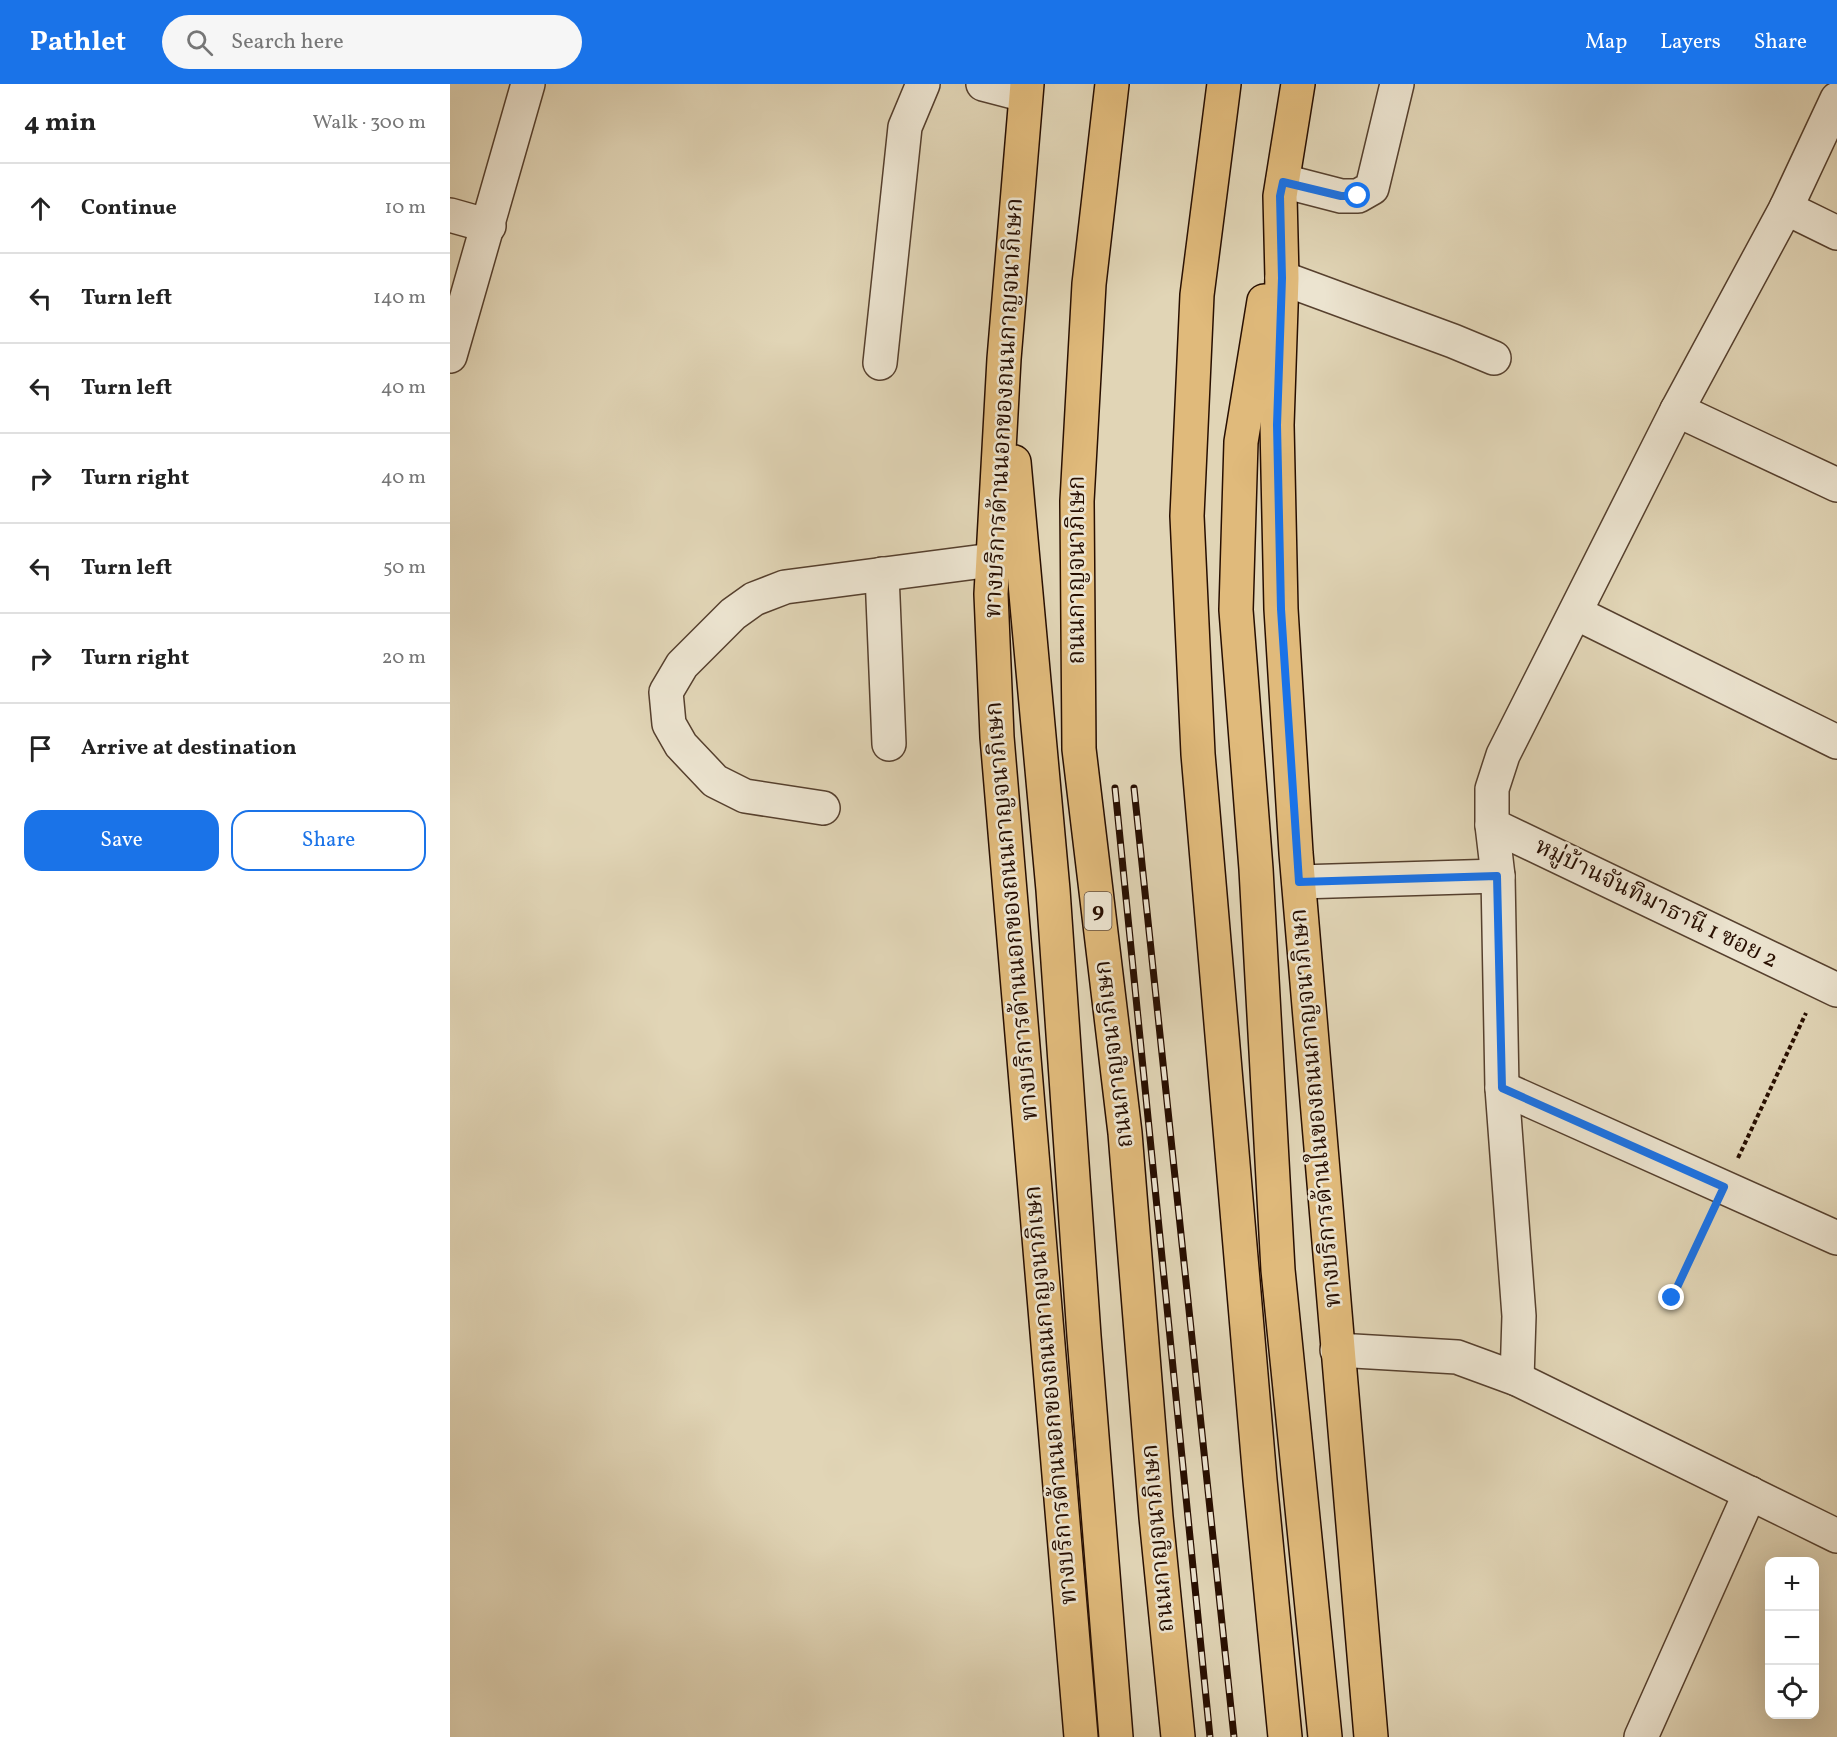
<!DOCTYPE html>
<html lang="en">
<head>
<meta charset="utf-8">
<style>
	:root { --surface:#fff; --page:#f6f6f6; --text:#222; --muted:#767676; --line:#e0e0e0; --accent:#1a73e8 }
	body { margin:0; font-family:Vollkorn,"Noto Serif Thai",serif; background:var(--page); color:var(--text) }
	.controls { position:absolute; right:18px; bottom:18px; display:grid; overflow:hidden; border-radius:12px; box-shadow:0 6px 24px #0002 }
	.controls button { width:54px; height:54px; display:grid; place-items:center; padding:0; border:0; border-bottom:2px solid var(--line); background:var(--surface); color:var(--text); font:30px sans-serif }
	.stop { position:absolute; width:18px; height:18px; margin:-14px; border:4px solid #1a73e8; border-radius:50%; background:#fff }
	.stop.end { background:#1a73e8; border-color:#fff; box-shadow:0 2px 6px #0008 }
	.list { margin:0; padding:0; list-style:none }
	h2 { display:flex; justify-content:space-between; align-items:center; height:78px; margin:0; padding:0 24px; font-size:26px }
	h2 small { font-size:20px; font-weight:400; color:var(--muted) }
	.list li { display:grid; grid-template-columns:39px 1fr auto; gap:18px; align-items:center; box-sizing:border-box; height:90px; padding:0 24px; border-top:2px solid var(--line) }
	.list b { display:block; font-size:22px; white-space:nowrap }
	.list em { font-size:20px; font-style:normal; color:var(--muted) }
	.actions { display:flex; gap:12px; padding:18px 24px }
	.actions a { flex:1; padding:14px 0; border:2px solid var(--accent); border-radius:18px; text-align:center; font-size:21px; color:var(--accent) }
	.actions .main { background:var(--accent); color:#fff }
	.icon { flex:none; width:33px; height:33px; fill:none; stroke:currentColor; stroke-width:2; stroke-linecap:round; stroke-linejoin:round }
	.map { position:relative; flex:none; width:1387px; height:1653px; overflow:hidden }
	header { display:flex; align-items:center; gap:36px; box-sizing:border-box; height:84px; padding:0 30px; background:var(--accent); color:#fff }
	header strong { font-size:28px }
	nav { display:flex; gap:33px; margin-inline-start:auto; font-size:21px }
	.search { width:420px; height:54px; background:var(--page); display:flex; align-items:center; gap:15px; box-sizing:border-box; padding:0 21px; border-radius:33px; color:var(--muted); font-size:22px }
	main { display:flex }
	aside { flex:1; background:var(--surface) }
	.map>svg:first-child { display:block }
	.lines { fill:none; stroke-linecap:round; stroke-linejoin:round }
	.minor-casing { stroke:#56402e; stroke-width:36 }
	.major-casing { stroke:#270e00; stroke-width:36 }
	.highway-casing { stroke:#270e00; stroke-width:36 }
	.path { stroke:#270e00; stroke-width:4; stroke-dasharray:4.5 3; stroke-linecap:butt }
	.minor { stroke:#ece4d0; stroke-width:33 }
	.major { stroke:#e0ba7b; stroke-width:33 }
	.highway { stroke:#e0ba7b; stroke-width:33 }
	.rail-casing { stroke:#270e00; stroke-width:7 }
	.rail { stroke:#ece4d0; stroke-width:4.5; stroke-dasharray:14; stroke-linecap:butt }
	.route { stroke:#1a73e8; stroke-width:8 }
	.labels { text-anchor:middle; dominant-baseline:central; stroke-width:5; stroke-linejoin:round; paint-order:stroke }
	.shield { fill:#ece4d0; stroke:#624e3e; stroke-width:1.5 }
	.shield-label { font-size:22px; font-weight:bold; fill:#270e00 }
	.street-label { font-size:24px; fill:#270e00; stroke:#ece4d0 }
</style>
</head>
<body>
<header>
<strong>Pathlet</strong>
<div class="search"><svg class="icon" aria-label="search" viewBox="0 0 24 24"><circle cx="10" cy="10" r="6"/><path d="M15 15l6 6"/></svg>Search here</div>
<nav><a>Map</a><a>Layers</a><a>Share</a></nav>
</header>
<main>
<aside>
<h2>4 min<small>Walk · 300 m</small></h2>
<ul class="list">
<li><svg class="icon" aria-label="ahead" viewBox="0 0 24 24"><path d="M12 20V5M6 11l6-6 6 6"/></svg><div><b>Continue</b></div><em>10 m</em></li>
<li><svg class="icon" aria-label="left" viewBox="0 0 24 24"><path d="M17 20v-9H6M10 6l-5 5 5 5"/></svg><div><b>Turn left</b></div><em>140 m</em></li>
<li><svg class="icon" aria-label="left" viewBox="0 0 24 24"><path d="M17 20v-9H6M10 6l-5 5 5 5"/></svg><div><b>Turn left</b></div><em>40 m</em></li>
<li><svg class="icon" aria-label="right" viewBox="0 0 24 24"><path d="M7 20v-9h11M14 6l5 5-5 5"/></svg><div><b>Turn right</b></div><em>40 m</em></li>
<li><svg class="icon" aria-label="left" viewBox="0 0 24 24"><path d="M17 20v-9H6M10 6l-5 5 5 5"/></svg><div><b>Turn left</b></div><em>50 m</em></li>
<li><svg class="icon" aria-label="right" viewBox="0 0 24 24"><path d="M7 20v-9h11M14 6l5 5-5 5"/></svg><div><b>Turn right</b></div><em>20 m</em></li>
<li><svg class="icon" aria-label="arrive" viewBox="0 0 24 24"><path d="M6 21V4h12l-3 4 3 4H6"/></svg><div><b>Arrive at destination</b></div></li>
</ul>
<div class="actions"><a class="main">Save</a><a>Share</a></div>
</aside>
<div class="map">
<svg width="1387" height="1653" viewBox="0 0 1387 1653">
	<rect width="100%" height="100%" fill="#e1d5b6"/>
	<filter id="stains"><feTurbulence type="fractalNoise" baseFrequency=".00333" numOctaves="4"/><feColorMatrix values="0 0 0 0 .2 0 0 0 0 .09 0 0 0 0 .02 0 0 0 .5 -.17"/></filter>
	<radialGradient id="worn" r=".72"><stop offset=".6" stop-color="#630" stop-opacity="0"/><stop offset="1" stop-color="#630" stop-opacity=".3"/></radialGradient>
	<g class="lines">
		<g class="minor-casing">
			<g id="minor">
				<polyline points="533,0 575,11"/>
				<polyline points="833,97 891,112 908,112 922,104 947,0"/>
				<polyline points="1336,124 1387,149"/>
				<polyline points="0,131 39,142"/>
				<polyline points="832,194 1003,257 1044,274"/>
				<polyline points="0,272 78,0"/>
				<polyline points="430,279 455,43 473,0"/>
				<polyline points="1227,326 1387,401"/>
				<polyline points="432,490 439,660"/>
				<polyline points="1126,529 1387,658"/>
				<polyline points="373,724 295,712 265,697 231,661 219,640 216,608 232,581 283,530 304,515 335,503 542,476"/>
				<polyline points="1042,741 1387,906"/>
				<polyline points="849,798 1048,792"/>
				<polyline points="1052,1004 1387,1154"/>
				<polyline points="887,1266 1007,1273 1067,1295 1387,1452"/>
				<polyline points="1067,1295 1069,1232 1052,1004 1048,792 1042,741 1042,705 1053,671 1227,326 1336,124 1387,15"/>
				<polyline points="1191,1653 1300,1409"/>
			</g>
		</g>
		<g class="major-casing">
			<g id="major">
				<polyline points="577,0 554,275 541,510 547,653 631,1653"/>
				<polyline points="848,0 830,112 832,194 827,341 831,525 846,769 921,1653"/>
				<polyline points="814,217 791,358 786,526 806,785 828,1186 875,1653"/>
				<polyline points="564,378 603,806 634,1252 666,1653"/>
			</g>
		</g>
		<g class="highway-casing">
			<g id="highway">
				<polyline points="662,0 639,200 627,417 629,665 675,1049 706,1433 728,1653"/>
				<polyline points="774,0 747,211 737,432 748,670 810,1396 835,1653"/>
			</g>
		</g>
		<g class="path">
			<polyline points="1288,1074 1356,929"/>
			<polyline points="1222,1214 1260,1132"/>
		</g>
		<use href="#minor" class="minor"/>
		<use href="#major" class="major"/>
		<use href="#highway" class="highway"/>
		<g class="rail-casing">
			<g id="rail">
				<polyline points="665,704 760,1653"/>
				<polyline points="684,704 784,1653"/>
			</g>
		</g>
		<use href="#rail" class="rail"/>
	</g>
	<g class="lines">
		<polyline class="route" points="908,112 891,112 833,98 830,112 832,194 827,341 831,525 849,798 1047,792 1052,1004 1274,1103 1222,1214"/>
	</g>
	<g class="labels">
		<rect class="shield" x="634.5" y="808" width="27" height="38" rx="4.5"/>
		<g class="shield-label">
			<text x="648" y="827">9</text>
		</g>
		<g class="street-label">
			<text transform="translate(555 324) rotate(-87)">ทางบริการด้านนอกของถนนกาญจนาภิเษก</text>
			<text transform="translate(628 486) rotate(-90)">ถนนกาญจนาภิเษก</text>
			<text transform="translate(1206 820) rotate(26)">หมู่บ้านจันทิมาธานี 1 ซอย 2</text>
			<text transform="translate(563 827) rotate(-95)">ทางบริการด้านนอกของถนนกาญจนาภิเษก</text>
			<text transform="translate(665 970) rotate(-97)">ถนนกาญจนาภิเษก</text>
			<text transform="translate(867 1024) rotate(-95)">ทางบริการด้านในของถนนกาญจนาภิเษก</text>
			<text transform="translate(602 1311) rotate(-95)">ทางบริการด้านนอกของถนนกาญจนาภิเษก</text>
			<text transform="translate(709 1454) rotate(-95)">ถนนกาญจนาภิเษก</text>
		</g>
	</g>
	<rect width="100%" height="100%" filter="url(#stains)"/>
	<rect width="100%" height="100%" fill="url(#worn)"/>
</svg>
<div class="controls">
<button>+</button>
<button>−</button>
<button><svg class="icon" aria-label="locate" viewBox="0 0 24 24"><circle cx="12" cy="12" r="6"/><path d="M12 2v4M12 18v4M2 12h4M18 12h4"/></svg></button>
</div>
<div class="stop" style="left:908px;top:112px"></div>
<div class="stop end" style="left:1222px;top:1214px"></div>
</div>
</main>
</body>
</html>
